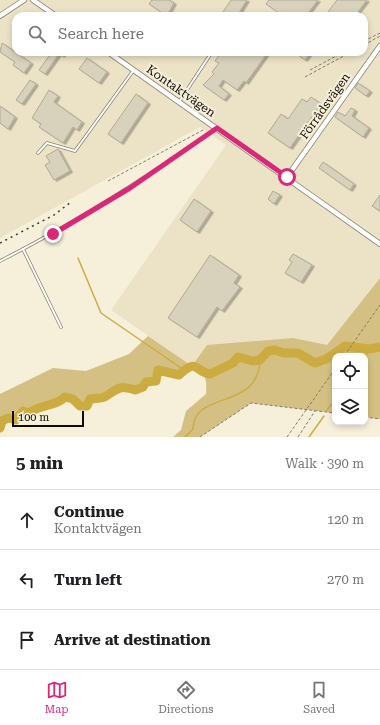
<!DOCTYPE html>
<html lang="en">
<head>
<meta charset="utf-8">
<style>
	:root { --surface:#fff; --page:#f6f6f6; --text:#202124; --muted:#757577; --line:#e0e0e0; --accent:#db2777 }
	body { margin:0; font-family:"Roboto Serif",serif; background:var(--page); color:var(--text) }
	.controls { position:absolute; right:12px; bottom:12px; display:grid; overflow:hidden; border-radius:8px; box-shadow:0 2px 6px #0003 }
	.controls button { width:36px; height:36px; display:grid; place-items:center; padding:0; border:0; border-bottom:1px solid var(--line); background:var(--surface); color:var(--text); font:20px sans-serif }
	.scale { position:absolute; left:12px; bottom:10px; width:72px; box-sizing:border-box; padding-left:4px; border:2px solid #0e0c06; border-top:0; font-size:11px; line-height:14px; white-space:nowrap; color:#0e0c06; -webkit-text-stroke:3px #f6efda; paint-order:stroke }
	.stop { position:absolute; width:12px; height:12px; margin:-9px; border:3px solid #db2777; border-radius:50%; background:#fff }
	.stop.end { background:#db2777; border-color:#fff; box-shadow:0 1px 4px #0008 }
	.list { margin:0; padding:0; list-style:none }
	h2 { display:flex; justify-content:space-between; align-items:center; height:52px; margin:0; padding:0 16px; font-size:17px }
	h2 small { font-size:13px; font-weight:400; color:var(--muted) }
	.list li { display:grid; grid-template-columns:26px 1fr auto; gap:12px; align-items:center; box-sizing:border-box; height:60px; padding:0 16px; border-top:1px solid var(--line) }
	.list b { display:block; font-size:15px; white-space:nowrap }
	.list p { margin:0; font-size:13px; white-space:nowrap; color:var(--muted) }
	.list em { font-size:13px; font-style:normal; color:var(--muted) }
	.icon { flex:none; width:22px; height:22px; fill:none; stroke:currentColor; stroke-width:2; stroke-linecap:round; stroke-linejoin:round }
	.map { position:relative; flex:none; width:380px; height:437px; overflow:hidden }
	.search { position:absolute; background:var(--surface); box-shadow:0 2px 6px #0003; left:12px; right:12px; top:12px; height:44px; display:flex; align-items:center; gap:10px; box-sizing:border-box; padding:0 14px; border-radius:12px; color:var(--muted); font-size:15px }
	.sheet { height:232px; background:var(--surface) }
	nav { display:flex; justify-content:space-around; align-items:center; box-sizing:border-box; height:56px; border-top:1px solid var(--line); background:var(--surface); font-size:11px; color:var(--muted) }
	nav a { display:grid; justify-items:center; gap:2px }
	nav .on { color:var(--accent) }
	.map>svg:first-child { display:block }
	.built { fill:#ece3c7; fill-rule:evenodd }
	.green { fill:#d4c082 }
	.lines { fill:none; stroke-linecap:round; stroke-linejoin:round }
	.stream { stroke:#ccac41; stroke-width:1.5 }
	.river { stroke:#ccac41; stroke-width:9 }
	.building { fill:#d8d2bd; stroke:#afa995; filter:url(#shadow) }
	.service-casing { stroke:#8a8471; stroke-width:3.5 }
	.minor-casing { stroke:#8a8471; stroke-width:6 }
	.path { stroke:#7f7b6e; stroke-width:1; stroke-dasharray:3 2; stroke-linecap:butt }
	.service { stroke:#fff; stroke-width:2 }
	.minor { stroke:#fff; stroke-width:4.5 }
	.rail { stroke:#3f3c33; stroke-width:1.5; stroke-dasharray:2 4; stroke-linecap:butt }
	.route { stroke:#db2777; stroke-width:5 }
	.labels { text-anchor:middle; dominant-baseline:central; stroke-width:4; stroke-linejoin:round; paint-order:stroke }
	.street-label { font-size:12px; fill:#0e0c06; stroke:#f6efda }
</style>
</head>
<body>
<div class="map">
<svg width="380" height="437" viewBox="0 0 380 437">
	<defs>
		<filter id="shadow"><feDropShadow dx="2.5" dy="1.5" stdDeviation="0" flood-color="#0004"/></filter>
	</defs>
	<rect width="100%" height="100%" fill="#f6efda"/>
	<path class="built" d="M 0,0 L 380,0 L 380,278 L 327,345 L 192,366 L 111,310 L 226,145 L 200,127 L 0,238 ZM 16,16 L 364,16 L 364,52 L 16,52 Z"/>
	<path class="green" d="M 380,278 L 380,419 L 365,417 L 365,356 L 335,356 L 335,413 L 251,403 L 200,437 L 173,437 L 181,430 L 186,411 L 206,394 C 207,382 206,374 197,366 L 192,366 L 179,375 L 158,370 L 156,381 L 146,382 L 143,387 L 135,390 C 119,385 119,388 106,396 C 103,399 95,398 90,399 L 87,406 L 80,406 L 73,399 L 65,397 C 55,407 40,404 29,413 L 23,411 L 16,420 L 8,418 L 2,421 L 0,428 L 0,394 L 53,368 L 86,371 L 129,354 L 148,336 L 192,366 L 207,345 L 293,338 L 327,345 Z"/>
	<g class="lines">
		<g class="stream">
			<polyline points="78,258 101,313 184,370"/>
			<polyline points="365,357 370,349"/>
			<polyline points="327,410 335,400"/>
			<path d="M 185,437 L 193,429 C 194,389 258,412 260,360"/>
			<polyline points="309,437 324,416"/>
		</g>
		<path class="river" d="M 0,428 L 2,421 L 8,418 L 16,420 L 23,411 L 29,413 C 40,404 55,407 65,397 L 73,399 L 80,406 L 87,406 L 90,399 C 95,398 103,399 106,396 C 119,388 119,385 135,390 L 143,387 L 146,382 L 156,381 L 158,370 L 179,375 C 198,357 194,372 210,374 L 233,363 L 238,357 L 253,361 L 260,360 L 268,351 L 275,350 L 284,353 L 298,353 L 315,363 L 326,359 L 345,346 L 370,349 L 380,347"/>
	</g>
	<g class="building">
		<polygon points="152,0 169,0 174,3 167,16 149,4"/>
		<polygon points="231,0 247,0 237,16 229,16 223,12"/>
		<polygon points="269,0 318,0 306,16 283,16 266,4"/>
		<polygon points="337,0 367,0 355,16 325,16"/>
		<polygon points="2,43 31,63 24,73 13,65 15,62 0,52"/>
		<polygon points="52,52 65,52 62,56 59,54 45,74 39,70"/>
		<polygon points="221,52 268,52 246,83 244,81 237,90 223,80 219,86 229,94 224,100 203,85 214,74 212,72 219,63 215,61"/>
		<polygon points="300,52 311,52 305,60 298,55"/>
		<polygon points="87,58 107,72 99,83 79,69"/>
		<polygon points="30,80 36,84 22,104 16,100"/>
		<polygon points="358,83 370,91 366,96 355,88"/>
		<polygon points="49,90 58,96 54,102 82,122 77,130 73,127 63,143 39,127 41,124 32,118"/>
		<polygon points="136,94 148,103 121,143 108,134"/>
		<polygon points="311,97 321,104 290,148 268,133 281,114 288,119 302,99 307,102"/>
		<polygon points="0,106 15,117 8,129 0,123"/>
		<polygon points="351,108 355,110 352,116 369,128 363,137 335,117 338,112 345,116"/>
		<polygon points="58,149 70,171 54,180 45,165 50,162 46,156"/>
		<polygon points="323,162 354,184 350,190 319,168"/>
		<polygon points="273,191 280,195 274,204 268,199"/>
		<polygon points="380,195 380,211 372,206"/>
		<polygon points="194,199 211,211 197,232 180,220"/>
		<polygon points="293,254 312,265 301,282 285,273 292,262 289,260"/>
		<polygon points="210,255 239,275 234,283 240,287 222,311 217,307 197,337 168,318"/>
	</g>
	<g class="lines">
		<g class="service-casing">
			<g id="service">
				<polyline points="179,102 212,52"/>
				<polyline points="38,153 47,143 75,151 133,71"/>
				<polyline points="23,249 61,327"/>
				<path d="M 0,261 C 77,222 145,178 216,129"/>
			</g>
		</g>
		<g class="minor-casing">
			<g id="minor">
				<polyline points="33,0 56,16"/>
				<polyline points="0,16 24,0"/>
				<polyline points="108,52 380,244"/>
				<polyline points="287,177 380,46"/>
			</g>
		</g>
		<g class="path">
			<polyline points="364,41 380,33"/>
			<polyline points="364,45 380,36"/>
			<polyline points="310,70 344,52"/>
			<polyline points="305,77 351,52"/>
			<polyline points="108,181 205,129"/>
			<polyline points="344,356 380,305"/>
			<polyline points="365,417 380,419"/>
			<polyline points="200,437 251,403 335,413"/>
			<polyline points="287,437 335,369"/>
			<polyline points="298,437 315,411"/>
		</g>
		<use href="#service" class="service"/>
		<use href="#minor" class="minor"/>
		<polyline class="rail" points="0,243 54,215 71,202"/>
	</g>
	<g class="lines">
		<polyline class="route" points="53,234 130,188 217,128 287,177"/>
	</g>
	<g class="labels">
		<g class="street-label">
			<text transform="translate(181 91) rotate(35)">Kontaktvägen</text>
			<text transform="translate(325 106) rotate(-55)">Förrådsvägen</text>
		</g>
	</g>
</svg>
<div class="controls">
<button><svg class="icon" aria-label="locate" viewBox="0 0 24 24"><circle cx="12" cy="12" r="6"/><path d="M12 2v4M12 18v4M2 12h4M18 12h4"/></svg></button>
<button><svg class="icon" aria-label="layers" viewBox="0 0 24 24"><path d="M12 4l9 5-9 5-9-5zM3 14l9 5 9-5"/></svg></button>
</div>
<div class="scale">100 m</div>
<div class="stop" style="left:287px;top:177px"></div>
<div class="stop end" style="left:53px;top:234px"></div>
<div class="search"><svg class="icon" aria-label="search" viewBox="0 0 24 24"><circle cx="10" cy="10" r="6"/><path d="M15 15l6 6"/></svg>Search here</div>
</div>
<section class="sheet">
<h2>5 min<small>Walk · 390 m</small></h2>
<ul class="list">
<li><svg class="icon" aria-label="ahead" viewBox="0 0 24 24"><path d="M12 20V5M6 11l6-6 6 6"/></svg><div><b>Continue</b><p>Kontaktvägen</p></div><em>120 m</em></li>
<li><svg class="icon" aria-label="left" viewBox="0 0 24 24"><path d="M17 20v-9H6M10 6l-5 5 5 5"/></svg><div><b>Turn left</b></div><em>270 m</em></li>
<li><svg class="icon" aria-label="arrive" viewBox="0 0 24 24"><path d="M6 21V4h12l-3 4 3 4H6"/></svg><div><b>Arrive at destination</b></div></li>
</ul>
</section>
<nav>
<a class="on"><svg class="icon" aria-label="map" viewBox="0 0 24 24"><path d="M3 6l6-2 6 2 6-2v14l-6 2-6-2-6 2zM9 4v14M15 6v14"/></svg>Map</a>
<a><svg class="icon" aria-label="directions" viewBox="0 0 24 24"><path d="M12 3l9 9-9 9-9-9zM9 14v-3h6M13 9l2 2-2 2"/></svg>Directions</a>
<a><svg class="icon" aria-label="saved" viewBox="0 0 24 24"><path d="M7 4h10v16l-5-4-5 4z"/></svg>Saved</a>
</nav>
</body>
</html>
